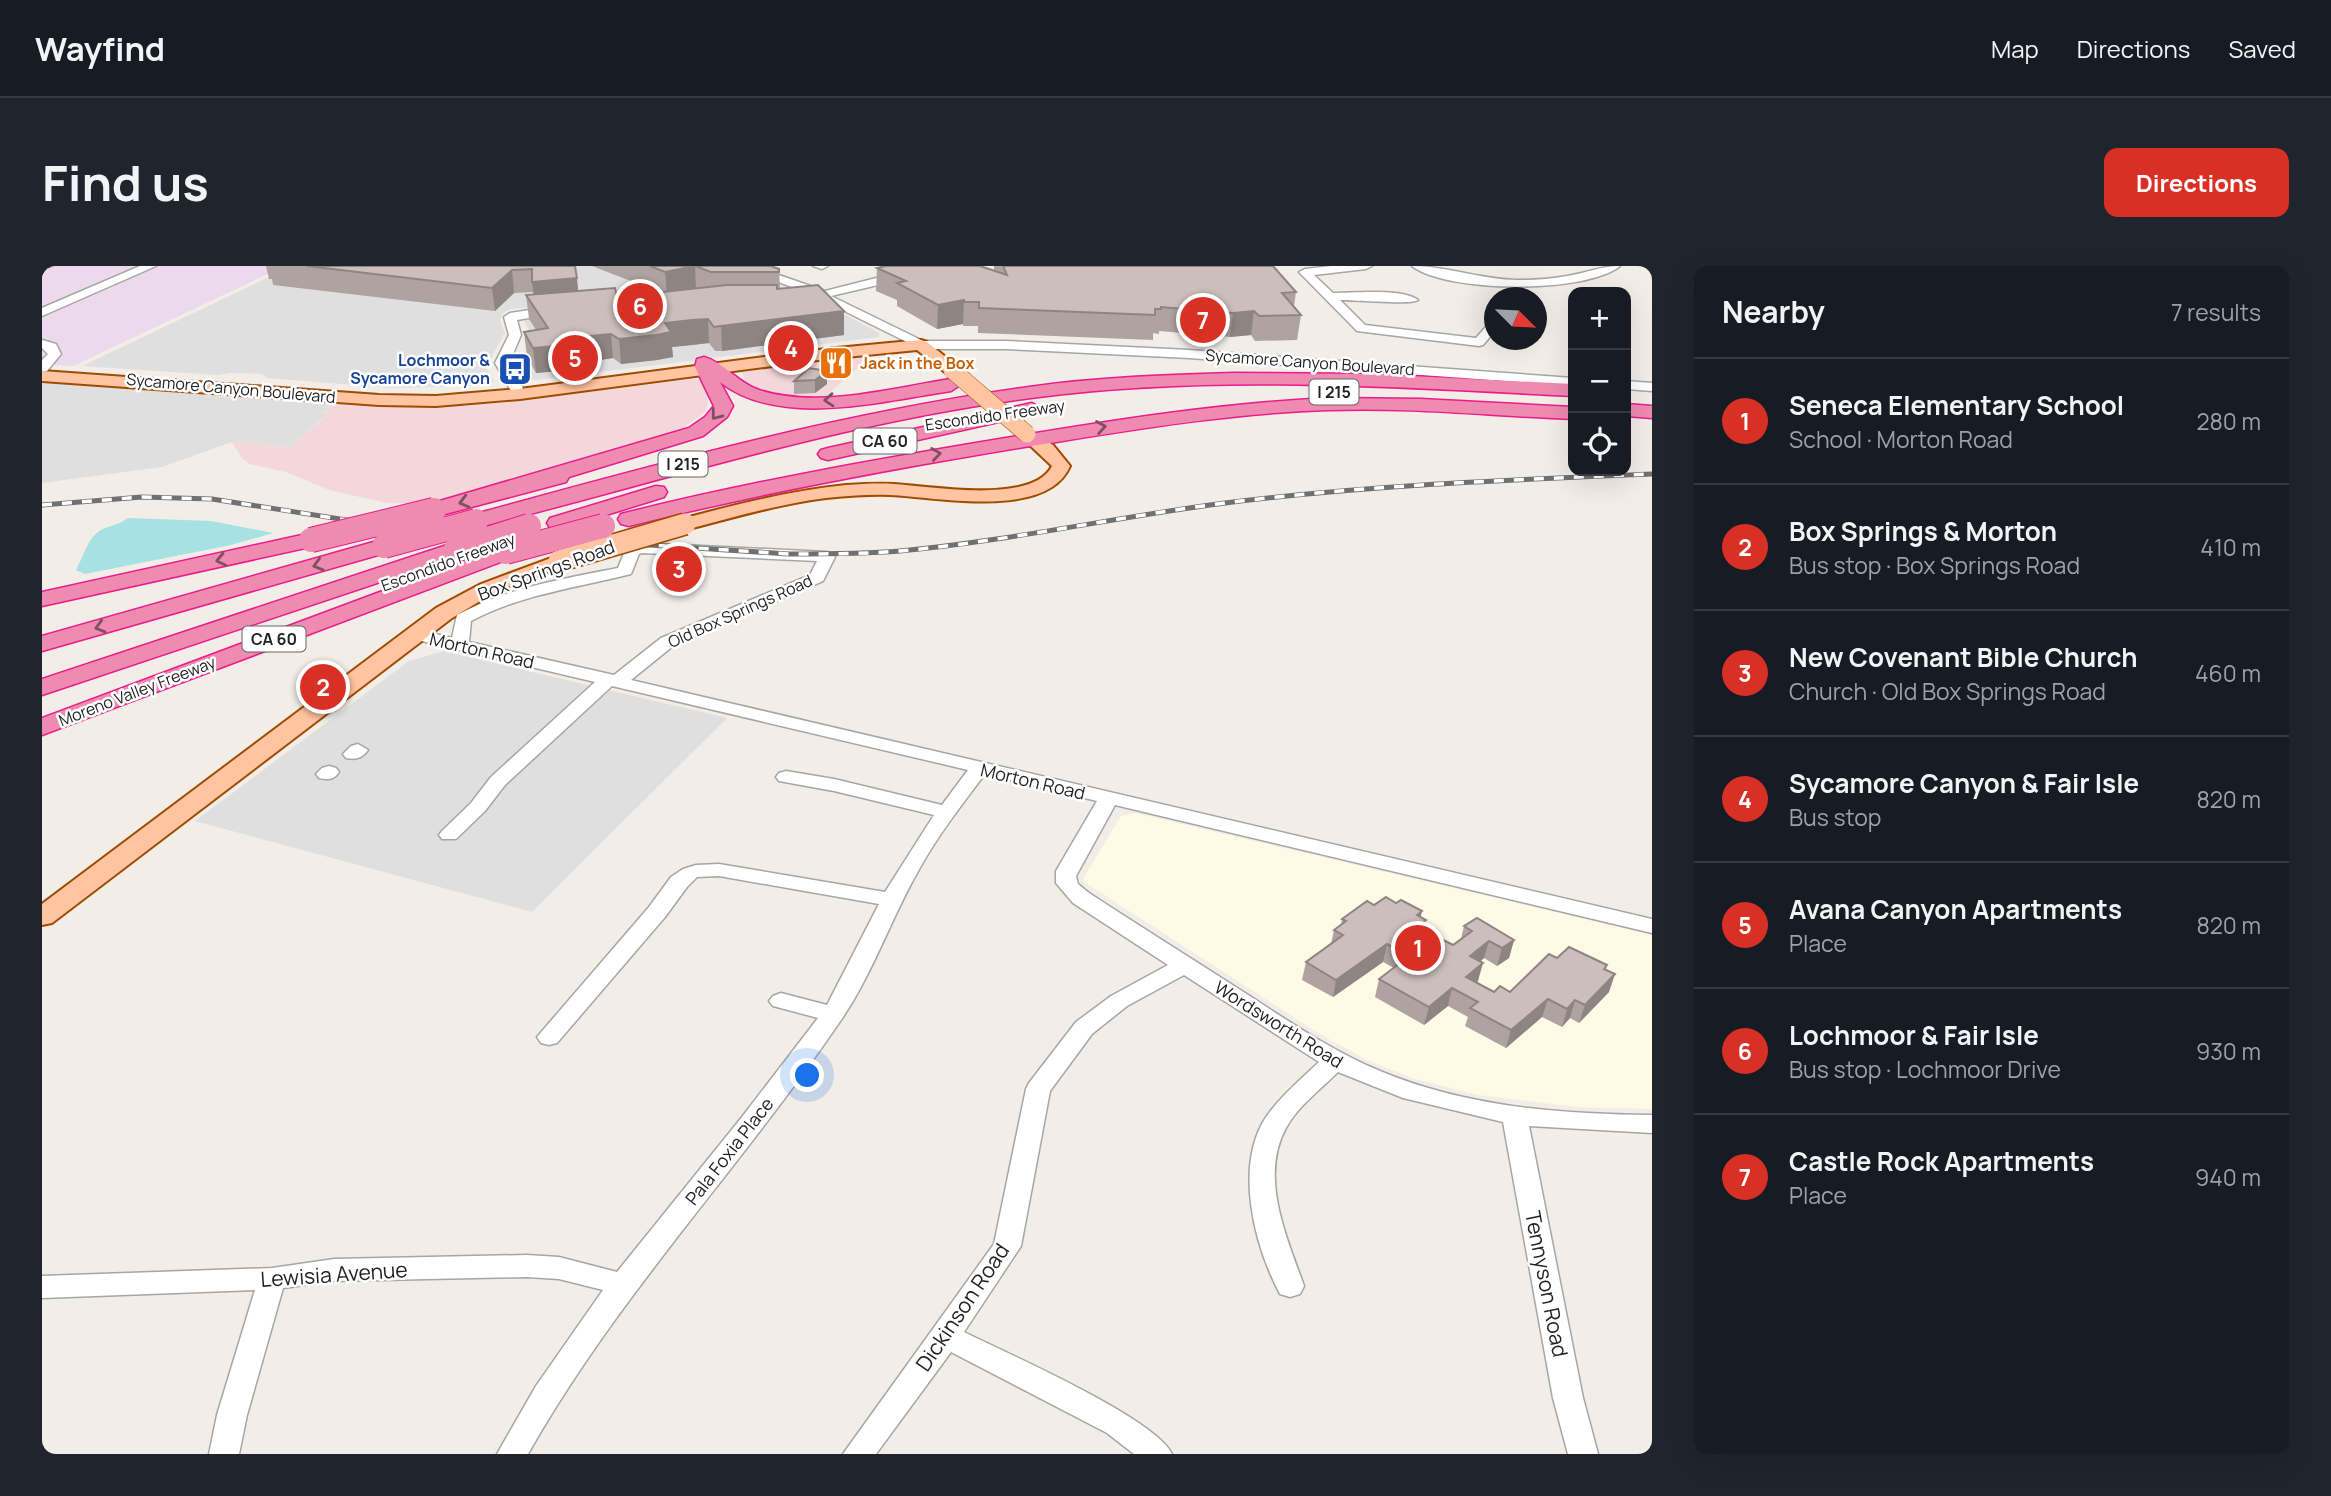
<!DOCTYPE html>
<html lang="en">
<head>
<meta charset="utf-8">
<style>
	:root { --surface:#171b24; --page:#20242c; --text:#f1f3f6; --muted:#9ea1a6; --line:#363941; --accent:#d93025 }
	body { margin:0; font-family:Manrope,sans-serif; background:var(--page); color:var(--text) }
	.controls { position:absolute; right:21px; top:21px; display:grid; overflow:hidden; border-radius:14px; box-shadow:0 7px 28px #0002 }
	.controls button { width:63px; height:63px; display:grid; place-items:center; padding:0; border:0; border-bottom:2px solid var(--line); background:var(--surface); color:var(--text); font:35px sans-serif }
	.compass { position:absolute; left:1442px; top:21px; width:63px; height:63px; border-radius:50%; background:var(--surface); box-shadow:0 7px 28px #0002; rotate:114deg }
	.you { position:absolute; left:766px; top:810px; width:24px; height:24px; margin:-18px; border:5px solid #fff; border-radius:50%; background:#1a73e8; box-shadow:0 0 0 10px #1a73e833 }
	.badge { display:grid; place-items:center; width:46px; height:46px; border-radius:50%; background:var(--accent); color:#fff; font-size:23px; font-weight:700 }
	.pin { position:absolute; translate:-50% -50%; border:4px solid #fff; box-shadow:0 2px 7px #0006 }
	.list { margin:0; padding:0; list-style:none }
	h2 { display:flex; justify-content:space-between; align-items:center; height:91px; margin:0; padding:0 28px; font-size:30px }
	h2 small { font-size:23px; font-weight:400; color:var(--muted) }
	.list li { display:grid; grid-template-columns:46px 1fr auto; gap:21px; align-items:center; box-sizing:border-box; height:126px; padding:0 28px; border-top:2px solid var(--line) }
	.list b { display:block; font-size:26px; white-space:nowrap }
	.list p { margin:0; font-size:23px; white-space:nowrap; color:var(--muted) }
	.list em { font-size:23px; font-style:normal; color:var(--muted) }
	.icon { flex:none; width:38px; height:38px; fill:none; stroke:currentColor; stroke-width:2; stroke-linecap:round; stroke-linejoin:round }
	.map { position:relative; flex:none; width:1610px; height:1188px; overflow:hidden; border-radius:14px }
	header { display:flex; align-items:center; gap:42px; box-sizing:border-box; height:98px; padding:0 35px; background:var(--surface); border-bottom:2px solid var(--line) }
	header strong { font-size:33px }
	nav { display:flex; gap:38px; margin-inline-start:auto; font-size:24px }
	.intro { display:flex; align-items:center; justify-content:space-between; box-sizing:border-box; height:168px; padding:0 42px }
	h1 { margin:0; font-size:49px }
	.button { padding:18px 32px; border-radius:14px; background:var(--accent); color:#fff; font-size:24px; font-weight:700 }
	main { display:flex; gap:42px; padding:0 42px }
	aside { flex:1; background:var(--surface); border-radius:14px; box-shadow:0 7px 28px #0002 }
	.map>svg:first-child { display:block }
	.residential { fill:#e0dfdf }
	.commercial { fill:#f4d7db }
	.industrial { fill:#ecdaec }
	.education { fill:#fffae5 }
	.water { fill:#a6e1e3 }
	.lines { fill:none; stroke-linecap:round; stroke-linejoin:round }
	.minor-casing { stroke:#a6a6a6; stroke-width:3 }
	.major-casing { stroke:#a04c00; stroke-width:4 }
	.highway-casing { stroke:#ea1c8a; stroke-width:3 }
	.minor { fill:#fff; fill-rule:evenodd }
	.major { fill:#ffc4a1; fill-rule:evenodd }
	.highway { fill:#ef8bb1; fill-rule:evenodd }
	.rail-casing { stroke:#707070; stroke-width:5 }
	.rail { stroke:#fff; stroke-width:3.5; stroke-dasharray:10; stroke-linecap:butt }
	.major-bridge-far1-casing { stroke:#a04c00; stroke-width:18; stroke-linecap:butt }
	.major-bridge-casing { stroke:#a04c00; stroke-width:24; stroke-linecap:butt }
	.highway-bridge-casing { stroke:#ea1c8a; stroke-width:26; stroke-linecap:butt }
	.major-bridge-far1 { stroke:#ffc4a1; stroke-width:17 }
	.major-bridge { stroke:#ffc4a1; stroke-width:21 }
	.highway-bridge { stroke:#ef8bb1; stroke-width:24 }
	.wall { fill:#afa3a1 }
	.shaded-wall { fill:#8e8583 }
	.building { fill:#cbbebb; stroke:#8e8583; stroke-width:2 }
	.oneway { stroke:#7e5162 }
	.labels { text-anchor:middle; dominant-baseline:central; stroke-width:5; stroke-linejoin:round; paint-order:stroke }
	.far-transit-label { font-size:16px; font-weight:bold; fill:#164399; stroke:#fff; text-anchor:end }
	.far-street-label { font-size:16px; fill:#222; stroke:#fff }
	.far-food-label { font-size:16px; font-weight:bold; fill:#c56008; stroke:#fff; text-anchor:start }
	.shield { fill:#fff; stroke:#646464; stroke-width:2 }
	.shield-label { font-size:16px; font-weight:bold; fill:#222 }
	.street-label { font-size:18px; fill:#222; stroke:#fff }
	.near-street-label { font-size:21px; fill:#222; stroke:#fff }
</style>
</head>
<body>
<header>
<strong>Wayfind</strong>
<nav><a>Map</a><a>Directions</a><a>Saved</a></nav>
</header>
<div class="intro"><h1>Find us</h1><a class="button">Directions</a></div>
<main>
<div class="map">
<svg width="1610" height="1188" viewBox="0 0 1610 1188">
	<rect width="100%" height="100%" fill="#f3ede8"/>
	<g class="residential">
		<polygon points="250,0 687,0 757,26 468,43 460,48 458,55 463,67 444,101 452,116 448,119 351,122 225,112 220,108 189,107 175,109 40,100"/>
		<polygon points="783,38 837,67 837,71 494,114 481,112 472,93 489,86 484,75 486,64 481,51"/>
		<polygon points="2,116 159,126 163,129 190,132 204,129 293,137 280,148 283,150 248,181 190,176 120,201 0,217 0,117"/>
		<polygon points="402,385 685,452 490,646 153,555 367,395"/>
	</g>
	<g class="commercial">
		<polygon points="807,92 821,92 829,95 814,103 784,130 749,129 717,123 704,117 699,106"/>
		<polygon points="650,113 657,114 667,126 664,145 638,164 490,210 383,238 345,237 287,224 244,206 207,198 200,192 190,176 248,181 283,151 280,149 293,137 385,140 459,137"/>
	</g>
	<polygon class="industrial" points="0,0 243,0 31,100 0,98"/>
	<polygon class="education" points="1093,547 1610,669 1610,843 1536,841 1436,829 1370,812 1325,794 1278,768 1042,616 1042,611 1079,550"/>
	<path class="water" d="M 86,252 L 169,255 L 231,267 L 189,279 L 43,308 L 34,304 C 41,292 46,271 59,264 C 69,259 77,259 86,252 Z"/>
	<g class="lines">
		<g class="minor-casing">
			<g id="minor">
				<polygon points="98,0 114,0 0,50 0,42"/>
				<polygon points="694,0 711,0 783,25 862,5 890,0 917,0 789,30 881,75 964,75 1147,84 1531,112 1531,120 1147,92 964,83 879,83 778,33 772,33 771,29"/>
				<polygon points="771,0 786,0 780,3"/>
				<path d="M 1289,0 L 1330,0 L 1324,3 L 1272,9 L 1291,27 C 1312,27 1360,22 1376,34 C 1370,39 1312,34 1298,34 L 1323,59 L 1434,72 L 1448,56 L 1452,55 L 1452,66 L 1441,79 L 1437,80 L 1315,65 L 1257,6 L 1263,3 Z"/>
				<path d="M 1370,0 C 1406,0 1440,14 1477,14 C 1493,14 1509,13 1525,10 C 1544,7 1559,0 1578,0 C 1543,28 1405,27 1370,0 Z"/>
				<polygon points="514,40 518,41 518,47 475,54 479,69 467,97 481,122 474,126 469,125 453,97 467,69 462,51 468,47"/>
				<polygon points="0,74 14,78 19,88 5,105 0,106 0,94 6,88 0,82"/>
				<polygon points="1584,115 1610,117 1610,125 1584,123"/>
				<path d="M 599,277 L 785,286 L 793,291 L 781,315 L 631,380 L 589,414 L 1610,653 L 1610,667 L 1073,539 L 1034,610 L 1036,618 L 1047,627 C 1097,660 1149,692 1200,725 C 1245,754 1288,784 1338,805 C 1424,841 1518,848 1610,849 L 1610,867 L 1487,860 L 1541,1132 L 1556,1188 L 1526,1188 L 1511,1132 L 1461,856 L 1361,832 L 1296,806 C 1279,823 1256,840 1244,862 C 1217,911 1245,972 1262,1020 L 1258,1028 L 1248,1031 L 1238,1028 C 1212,979 1192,900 1224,851 C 1239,830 1259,813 1277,796 L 1142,709 L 1085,740 L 1050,768 L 1008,825 L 979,980 L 922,1066 C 964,1087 1113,1152 1130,1188 L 1092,1188 L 1065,1167 L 909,1086 L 834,1188 L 801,1188 L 952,978 L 984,823 L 987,817 L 1034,756 L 1069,730 L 1126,699 L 1031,637 L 1014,617 L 1014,605 L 1055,535 L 943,508 C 918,541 893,573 874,609 C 848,655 830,709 799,754 C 697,904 576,1029 486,1188 L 455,1188 L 494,1120 L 561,1024 L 517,1013 L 485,1011 L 292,1015 L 241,1022 L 205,1149 L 197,1188 L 167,1188 L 175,1149 L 213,1024 L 0,1032 L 0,1010 L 230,1002 L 292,993 L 485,989 L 517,991 L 575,1006 L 700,851 L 776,752 L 731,740 L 727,735 L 731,730 L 739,727 L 785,739 L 837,638 L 677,610 L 655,611 L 645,621 L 623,651 L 515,777 L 507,779 L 499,777 L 495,771 L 607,641 L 629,611 L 641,603 L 654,599 L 677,598 L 843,626 L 892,549 L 792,525 L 737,515 L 734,511 L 737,507 L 744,505 L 792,513 L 900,539 L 926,504 L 570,420 L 463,519 L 443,545 L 414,573 L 400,573 L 397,569 L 400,565 L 429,537 L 449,511 L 553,416 L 367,372 L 364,368 L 373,363 L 410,372 L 415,349 C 465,322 520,313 576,302 L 584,282 ZM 600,287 L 775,295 L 768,309 L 619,372 L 572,409 L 427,376 L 429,355 C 480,328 534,322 589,308 L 597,288 Z"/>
				<path d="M 316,478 L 326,484 C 320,492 314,494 304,492 L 301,488 L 309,480 Z"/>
				<path d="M 287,500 L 294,502 L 297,506 C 292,514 286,514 277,512 L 274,508 L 280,502 Z"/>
			</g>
		</g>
		<g class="major-casing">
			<g id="major">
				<polygon points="879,74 885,76 916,101 918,104 916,107 904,107 875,84 784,93 478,133 394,140 337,139 0,115 0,105 337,129 394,130 478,123 784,83"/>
				<path d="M 985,163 L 1011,179 L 1028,200 C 1005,254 895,231 848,229 C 827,228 805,230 784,232 C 736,238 690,252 643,264 L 633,258 L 636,254 C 691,239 746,225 804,219 C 820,218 836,217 852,218 C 887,220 991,239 1010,200 L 976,168 Z"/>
				<polygon points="517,289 524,291 527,295 524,299 453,326 410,352 10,657 0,659 0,638 394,342 439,318"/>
			</g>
		</g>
		<g class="highway-casing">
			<g id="highway">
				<path d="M 662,91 C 683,97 696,117 717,124 C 777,143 849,122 909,113 L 918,119 L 909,125 C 840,135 738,163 678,116 L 691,140 L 685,151 L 661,170 L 527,211 L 524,216 L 392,251 L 384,249 L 381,244 L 384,239 L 647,162 L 663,151 L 672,140 L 653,101 L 655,93 Z"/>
				<path d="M 1193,107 L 1328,108 L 1531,118 L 1531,130 C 1350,121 1170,108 989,132 C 797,157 621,215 434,262 L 426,260 L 423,255 L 426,250 C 611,199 797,147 987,121 C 1056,111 1125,109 1193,107 Z"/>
				<path d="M 1287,132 L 1379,133 L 1531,141 L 1531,153 C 1450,150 1369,141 1287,144 C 1185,147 1084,165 982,181 C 849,203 718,227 587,260 L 579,258 L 576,253 L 579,248 C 710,215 842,192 976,170 C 1079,153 1182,137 1287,132 Z"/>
				<polygon points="990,137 1000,143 997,147 786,194 779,192 776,188 779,184 786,182"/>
				<polygon points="1584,138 1610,140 1610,152 1584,150"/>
				<polygon points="614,220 622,221 625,226 622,231 516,264 508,262 505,257 508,252"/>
				<polygon points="269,267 277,269 280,274 277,279 0,340 0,326"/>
				<polygon points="342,273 350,275 353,280 350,285 0,385 0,370"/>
				<polygon points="414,276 422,278 425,283 422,288 0,429 0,413"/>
				<polygon points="464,279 472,281 475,286 472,291 0,469 0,452"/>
			</g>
		</g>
		<use href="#minor" class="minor"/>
		<use href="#major" class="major"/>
		<use href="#highway" class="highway"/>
		<g class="rail-casing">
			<path id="rail" d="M 0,239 L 100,231 L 170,233 L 362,263 L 747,288 C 784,288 821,288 858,285 C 967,275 1074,251 1183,237 C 1324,219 1467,214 1610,208"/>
		</g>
		<use href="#rail" class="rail"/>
		<g class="major-bridge-far1-casing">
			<polyline id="major-bridge-far1" points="910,104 985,168"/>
		</g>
		<g class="major-bridge-casing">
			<polyline id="major-bridge" points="517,295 643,258"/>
		</g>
		<g class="highway-bridge-casing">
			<g id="highway-bridge">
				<polyline points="269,274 392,244"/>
				<polyline points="342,280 434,255"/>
				<polyline points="414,283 487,260"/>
				<polyline points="464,286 561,260"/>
			</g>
		</g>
		<use href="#major-bridge-far1" class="major-bridge-far1"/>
		<use href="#major-bridge" class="major-bridge"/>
		<use href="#highway-bridge" class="highway-bridge"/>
	</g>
	<g class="wall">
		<polygon points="224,0 533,0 536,25 575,31 617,26 550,0 729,0 737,3 738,22 802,69 680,85 673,85 667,77 652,79 630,81 631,91 615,94 579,98 571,92 551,95 551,100 549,102 494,107 485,91 482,66 494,64 487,53 484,29 492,29 491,26 472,27 453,45 231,19 230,13 227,13"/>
		<polygon points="952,0 1231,0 1254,26 1252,41 1259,49 1255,74 1213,75 1209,69 1188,71 1117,65 1117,68 1111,67 1111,74 936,67 936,60 921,60 921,58 895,63 855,40 855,34 834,25 835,2 952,5"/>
		<polygon points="767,102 785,118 773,127 752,128 752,115"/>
		<polygon points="1332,639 1411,679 1419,673 1422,660 1472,674 1467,692 1455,700 1442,692 1438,696 1436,715 1435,716 1452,726 1468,726 1515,692 1565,699 1564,704 1567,726 1537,757 1528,752 1520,761 1500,751 1464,782 1423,760 1426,751 1406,740 1382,759 1333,731 1337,713 1352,702 1341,696 1291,731 1260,714 1264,696 1289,678 1292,664 1299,659 1300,653"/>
	</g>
	<g class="shaded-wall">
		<polygon points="0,0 13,0 0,5"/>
		<polygon points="653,0 654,24 625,29 623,6"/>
		<polygon points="470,4 472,27 453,45 450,22"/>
		<polygon points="535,12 537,35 493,40 490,16"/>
		<polygon points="922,34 921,58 895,63 896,39"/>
		<polygon points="802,45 802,69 680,85 679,60"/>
		<polygon points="1212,45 1209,69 1188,71 1191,47"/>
		<polygon points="666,53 667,77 630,81 631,91 615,94 579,98 577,73 623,57"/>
		<polygon points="569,68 571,92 551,95 551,100 549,102 494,107 491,82 546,70"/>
		<polygon points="785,105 785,118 773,127 773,114"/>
		<polygon points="1380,645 1377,658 1384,654 1379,671 1370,678 1375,649"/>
		<polygon points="1472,674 1467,692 1455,700 1460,682"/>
		<polygon points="1447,675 1442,692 1423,708 1428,690"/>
		<polygon points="1345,678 1341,696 1291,731 1294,714"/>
		<polygon points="1441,697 1436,715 1420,729 1424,711"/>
		<polygon points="1573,708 1567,726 1537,757 1543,739"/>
		<polygon points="1410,722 1406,740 1382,759 1387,741"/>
		<polygon points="1506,733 1500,751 1464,782 1469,764"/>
		<polygon points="1533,734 1528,752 1520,761 1525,743"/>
	</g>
	<g class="building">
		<polygon points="265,0 533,0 535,12 490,16 490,3 470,4 450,22"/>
		<polygon points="608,0 729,0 737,3 737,6 669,6 653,0 623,6"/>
		<polygon points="844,0 938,0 965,9 961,0 1231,0 1254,26 1240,27 1259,49 1217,50 1212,45 1191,47 1119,41 1119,43 1113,43 1113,49 937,42 937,36 922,36 922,34 896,39 855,17 864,15 835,2"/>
		<polygon points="685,19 735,19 735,23 776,19 802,45 679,60 672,61 666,53 650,54 623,57 629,66 614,69 577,73 569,68 546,70 549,75 547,77 491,82 482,66 506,62 484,29 573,22 575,31"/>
		<polygon points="767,102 785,105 773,114 752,115"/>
		<polygon points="1344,631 1354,637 1359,634 1380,645 1375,649 1384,654 1374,660 1411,679 1430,665 1422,660 1435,652 1472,674 1460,682 1447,675 1428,690 1441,697 1424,711 1452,726 1458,720 1468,726 1507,688 1515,692 1527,681 1565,699 1562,703 1573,708 1543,739 1533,734 1525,743 1506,733 1469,764 1428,742 1436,736 1410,722 1387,741 1337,713 1367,690 1345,678 1294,714 1264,696 1301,669 1292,664 1304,655 1300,653 1325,635 1332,639"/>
	</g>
	<defs><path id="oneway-chevron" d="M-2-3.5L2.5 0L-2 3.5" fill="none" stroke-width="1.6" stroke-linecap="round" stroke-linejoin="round" transform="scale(1.75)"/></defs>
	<g class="oneway">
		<use href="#oneway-chevron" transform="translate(787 134) rotate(176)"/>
		<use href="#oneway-chevron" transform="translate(674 149) rotate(127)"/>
		<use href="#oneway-chevron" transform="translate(1059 161) rotate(-10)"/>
		<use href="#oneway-chevron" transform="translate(894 188) rotate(-8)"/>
		<use href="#oneway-chevron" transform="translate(422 236) rotate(165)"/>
		<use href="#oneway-chevron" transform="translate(179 294) rotate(167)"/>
		<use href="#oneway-chevron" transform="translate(276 299) rotate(164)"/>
		<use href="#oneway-chevron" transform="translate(58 361) rotate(164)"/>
	</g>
	<defs>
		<g id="restaurant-square" transform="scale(1.75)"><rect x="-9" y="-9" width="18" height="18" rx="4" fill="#e8710a" stroke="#fff"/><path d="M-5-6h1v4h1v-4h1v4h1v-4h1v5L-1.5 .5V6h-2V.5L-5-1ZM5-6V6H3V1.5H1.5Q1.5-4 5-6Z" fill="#fff"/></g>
		<g id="bus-square" transform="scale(1.75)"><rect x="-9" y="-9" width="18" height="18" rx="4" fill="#1a4fb4" stroke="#fff"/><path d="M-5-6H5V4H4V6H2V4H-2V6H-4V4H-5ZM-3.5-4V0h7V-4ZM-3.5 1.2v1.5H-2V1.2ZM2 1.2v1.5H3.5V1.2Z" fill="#fff"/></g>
	</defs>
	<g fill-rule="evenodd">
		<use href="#restaurant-square" x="794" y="97"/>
		<use href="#bus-square" x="473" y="103"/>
	</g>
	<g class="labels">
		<g class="far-transit-label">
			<text x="448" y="94">Lochmoor &amp;<tspan x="448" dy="18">Sycamore Canyon</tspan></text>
		</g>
		<g class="far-street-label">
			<text transform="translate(1268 96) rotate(4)">Sycamore Canyon Boulevard</text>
			<text transform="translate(189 122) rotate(5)">Sycamore Canyon Boulevard</text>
			<text transform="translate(953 149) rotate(-8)">Escondido Freeway</text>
			<text transform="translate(406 296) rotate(-20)">Escondido Freeway</text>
			<text transform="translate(698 345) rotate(-24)">Old Box Springs Road</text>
			<text transform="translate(95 425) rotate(-21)">Moreno Valley Freeway</text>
		</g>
		<g class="far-food-label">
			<text x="818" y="97">Jack in the Box</text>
		</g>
		<g class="shield">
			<rect x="1267.5" y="113.5" width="49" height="25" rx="5"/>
			<rect x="811.5" y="162.5" width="63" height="25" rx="5"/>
			<rect x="616.5" y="185.5" width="49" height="25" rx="5"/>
			<rect x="200.5" y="360.5" width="63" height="25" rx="5"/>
		</g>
		<g class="shield-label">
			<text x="1292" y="126">I 215</text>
			<text x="843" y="175">CA 60</text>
			<text x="641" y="198">I 215</text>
			<text x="232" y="373">CA 60</text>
		</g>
		<g class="street-label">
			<text transform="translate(504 304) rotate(-20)">Box Springs Road</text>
			<text transform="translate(440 384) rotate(13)">Morton Road</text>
			<text transform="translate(991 515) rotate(13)">Morton Road</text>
			<text transform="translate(1237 758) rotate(32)">Wordsworth Road</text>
			<text transform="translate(687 885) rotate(-52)">Pala Foxia Place</text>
		</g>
		<g class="near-street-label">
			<text transform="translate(292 1008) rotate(-4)">Lewisia Avenue</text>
			<text transform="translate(1505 1018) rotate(79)">Tennyson Road</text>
			<text transform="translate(920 1041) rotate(-56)">Dickinson Road</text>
		</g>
	</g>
</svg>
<div class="controls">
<button>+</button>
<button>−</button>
<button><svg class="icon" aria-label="locate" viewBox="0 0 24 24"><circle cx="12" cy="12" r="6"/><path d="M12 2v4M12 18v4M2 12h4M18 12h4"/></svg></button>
</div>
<svg class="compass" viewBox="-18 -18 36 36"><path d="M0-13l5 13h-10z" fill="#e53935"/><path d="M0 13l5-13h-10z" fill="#9ea1a6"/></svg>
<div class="you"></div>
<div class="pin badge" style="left:1376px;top:682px">1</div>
<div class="pin badge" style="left:281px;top:421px">2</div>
<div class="pin badge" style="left:637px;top:303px">3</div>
<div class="pin badge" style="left:749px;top:82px">4</div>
<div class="pin badge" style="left:533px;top:92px">5</div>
<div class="pin badge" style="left:598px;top:40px">6</div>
<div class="pin badge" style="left:1161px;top:54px">7</div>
</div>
<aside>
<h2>Nearby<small>7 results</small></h2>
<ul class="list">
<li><span class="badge">1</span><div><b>Seneca Elementary School</b><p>School · Morton Road</p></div><em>280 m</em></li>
<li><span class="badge">2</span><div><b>Box Springs &amp; Morton</b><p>Bus stop · Box Springs Road</p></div><em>410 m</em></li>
<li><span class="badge">3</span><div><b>New Covenant Bible Church</b><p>Church · Old Box Springs Road</p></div><em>460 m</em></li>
<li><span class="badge">4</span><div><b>Sycamore Canyon &amp; Fair Isle</b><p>Bus stop</p></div><em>820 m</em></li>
<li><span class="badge">5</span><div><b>Avana Canyon Apartments</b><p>Place</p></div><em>820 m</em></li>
<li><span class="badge">6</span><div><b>Lochmoor &amp; Fair Isle</b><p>Bus stop · Lochmoor Drive</p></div><em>930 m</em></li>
<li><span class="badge">7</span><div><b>Castle Rock Apartments</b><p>Place</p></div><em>940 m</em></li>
</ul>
</aside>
</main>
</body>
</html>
